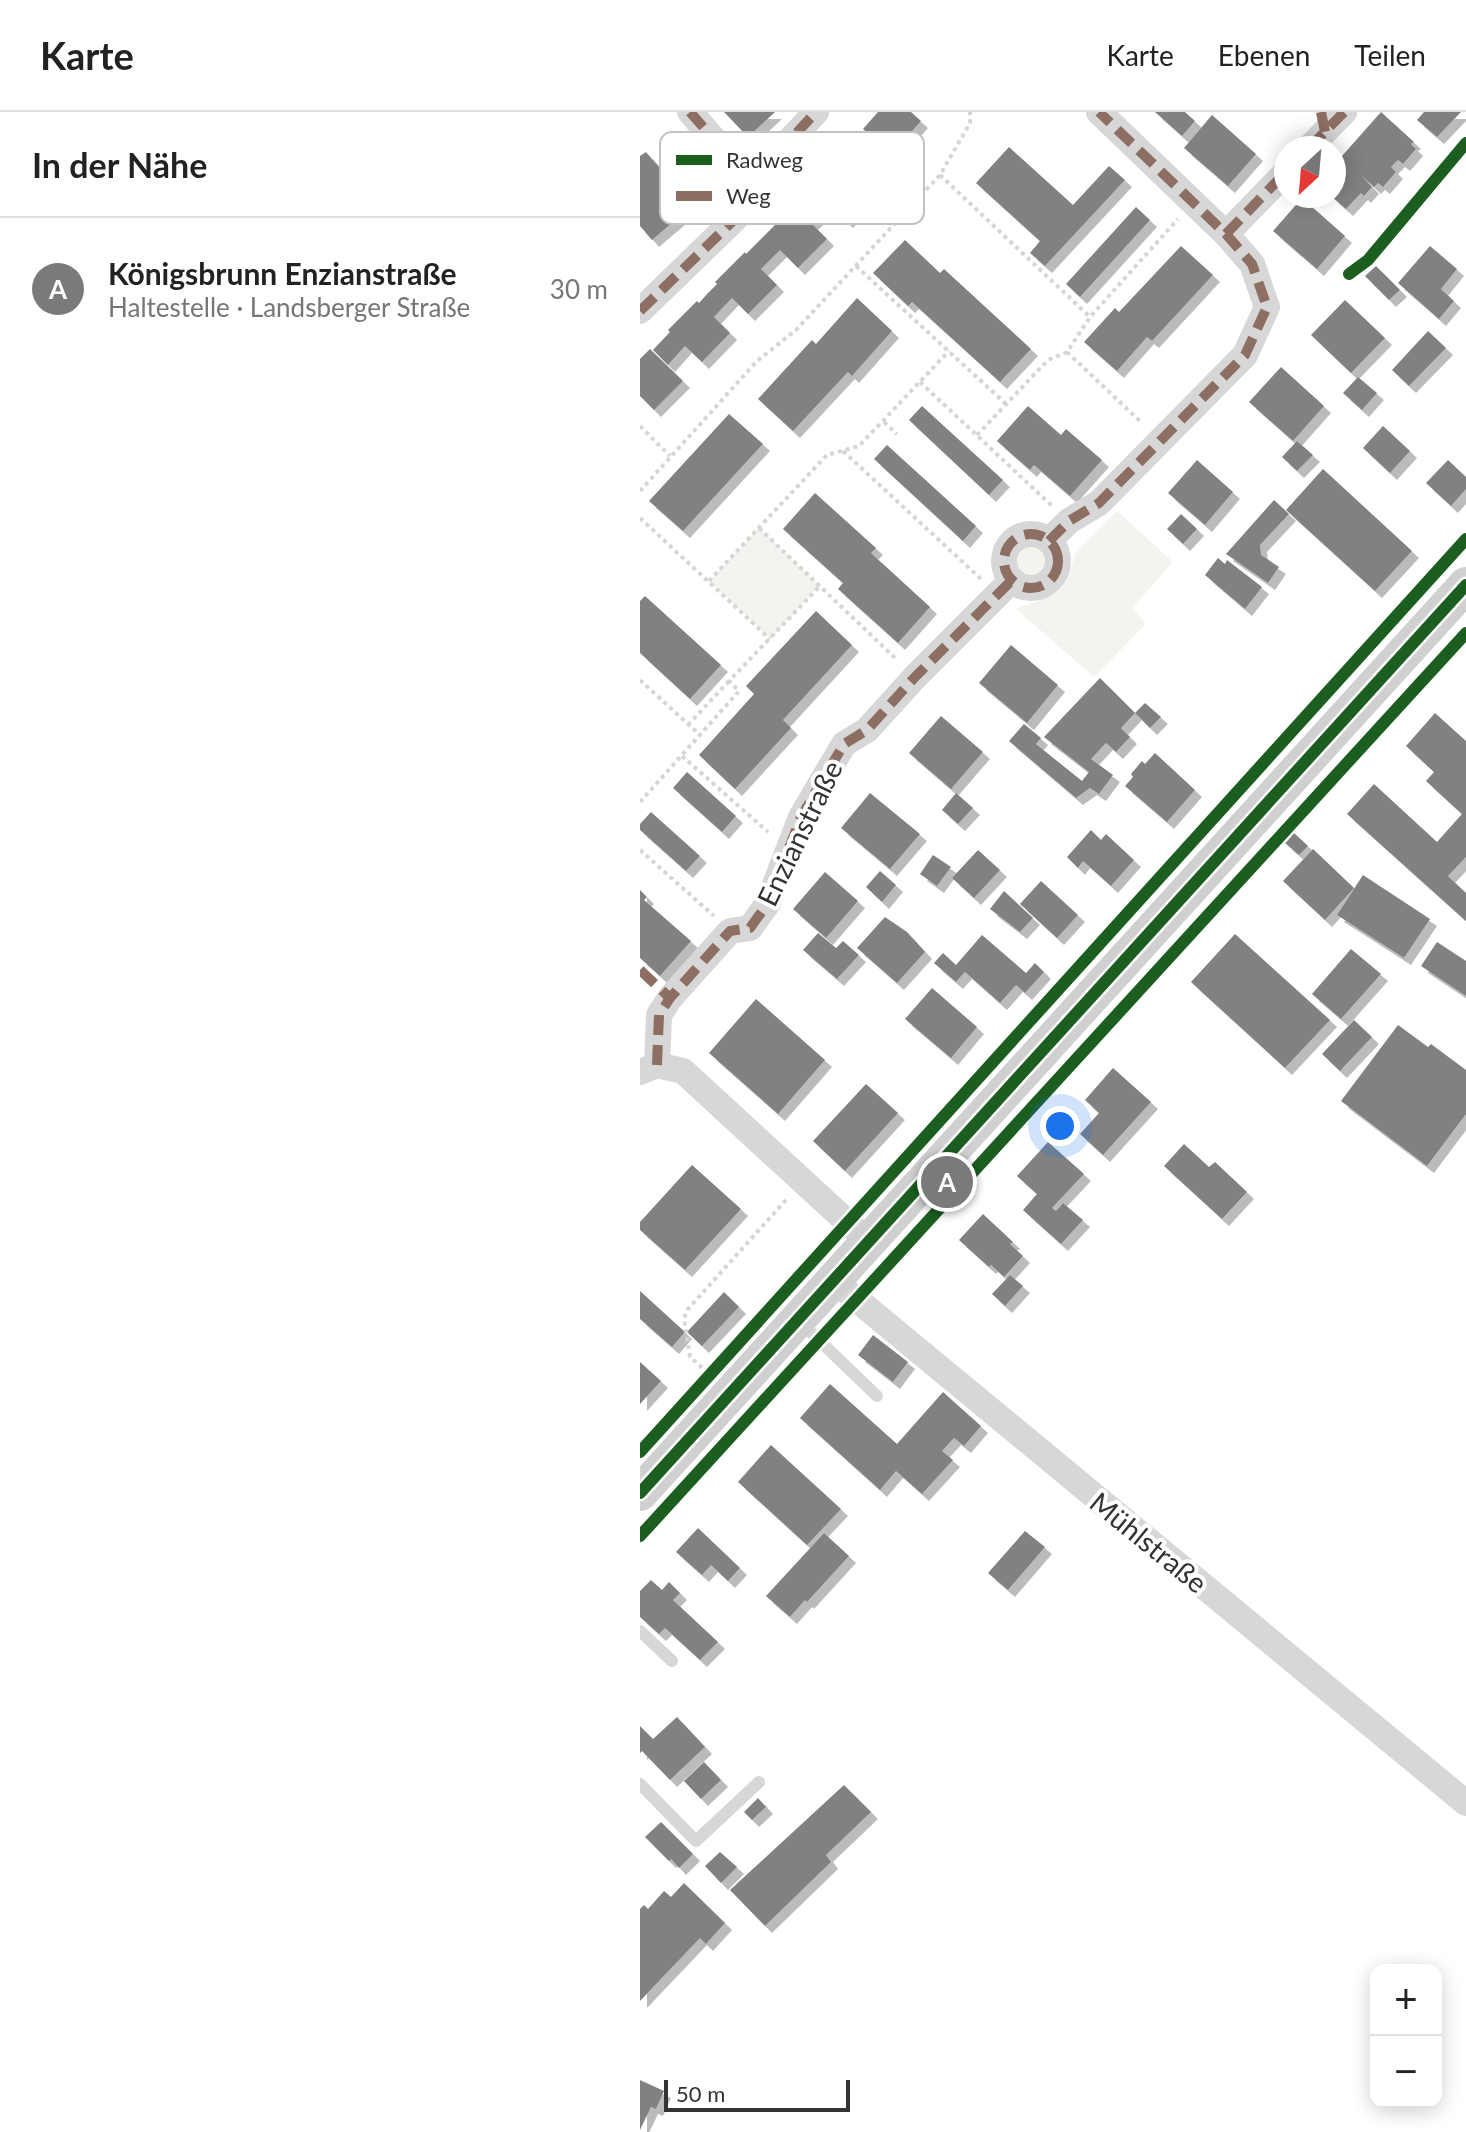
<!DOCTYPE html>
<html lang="de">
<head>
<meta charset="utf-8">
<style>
	:root { --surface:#fff; --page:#f2f2f2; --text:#222; --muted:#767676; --line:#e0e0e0; --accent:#7a7a7a }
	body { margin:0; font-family:Lato,sans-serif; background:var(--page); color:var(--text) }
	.controls { position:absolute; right:24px; bottom:24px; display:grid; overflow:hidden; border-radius:16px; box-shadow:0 4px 20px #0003 }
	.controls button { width:72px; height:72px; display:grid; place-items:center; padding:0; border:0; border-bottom:2px solid var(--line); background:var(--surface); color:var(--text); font:40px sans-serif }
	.compass { position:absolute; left:634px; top:24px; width:72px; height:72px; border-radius:50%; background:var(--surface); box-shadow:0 4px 20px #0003; rotate:206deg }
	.scale { position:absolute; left:24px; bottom:20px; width:186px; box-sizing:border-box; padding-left:8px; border:4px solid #333; border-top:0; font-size:22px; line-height:28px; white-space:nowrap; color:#333; -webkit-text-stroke:6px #fff; paint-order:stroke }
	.you { position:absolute; left:420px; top:1014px; width:28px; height:28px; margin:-20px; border:6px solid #fff; border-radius:50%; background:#1a73e8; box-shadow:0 0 0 12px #1a73e833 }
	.badge { display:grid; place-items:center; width:52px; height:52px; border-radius:50%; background:var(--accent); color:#fff; font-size:26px; font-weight:700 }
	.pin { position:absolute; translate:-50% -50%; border:4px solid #fff; box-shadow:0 2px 8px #0006 }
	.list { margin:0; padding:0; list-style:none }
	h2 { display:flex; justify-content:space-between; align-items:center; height:104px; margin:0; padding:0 32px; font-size:34px }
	h2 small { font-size:26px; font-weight:400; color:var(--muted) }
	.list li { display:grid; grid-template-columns:52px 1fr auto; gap:24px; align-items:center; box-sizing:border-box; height:144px; padding:0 32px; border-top:2px solid var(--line) }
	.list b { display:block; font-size:30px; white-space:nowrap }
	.list p { margin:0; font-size:26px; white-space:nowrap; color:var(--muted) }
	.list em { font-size:26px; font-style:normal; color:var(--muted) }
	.map { position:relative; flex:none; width:826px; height:2020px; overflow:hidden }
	header { display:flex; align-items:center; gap:48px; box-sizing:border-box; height:112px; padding:0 40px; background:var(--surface); border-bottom:2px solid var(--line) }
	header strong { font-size:38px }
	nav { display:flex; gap:44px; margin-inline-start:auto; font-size:28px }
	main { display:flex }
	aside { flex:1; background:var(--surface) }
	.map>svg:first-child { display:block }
	.green { fill:#f1f5ed }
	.building { fill:#818181; filter:url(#shadow) }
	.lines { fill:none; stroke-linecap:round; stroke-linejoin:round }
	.path { stroke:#d6d6d6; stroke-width:4; stroke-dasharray:4 4; stroke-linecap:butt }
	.lane { stroke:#d7d7d7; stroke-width:12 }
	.street { stroke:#d7d7d7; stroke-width:26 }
	.secondary { stroke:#d0d0d0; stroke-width:36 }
	.quiet { stroke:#8d6e63; stroke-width:10; stroke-dasharray:20 10; stroke-linecap:butt }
	.cycleway-casing { stroke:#fff; stroke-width:17 }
	.cycleway { stroke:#1b5e20; stroke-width:12 }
	.labels { text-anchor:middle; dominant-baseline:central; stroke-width:8; stroke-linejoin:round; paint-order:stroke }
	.street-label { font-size:28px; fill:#333; stroke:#fff }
	.key { fill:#fff; stroke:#c2c2c2; stroke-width:2 }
	.key-label { font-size:22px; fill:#333 }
</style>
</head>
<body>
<header>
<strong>Karte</strong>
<nav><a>Karte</a><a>Ebenen</a><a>Teilen</a></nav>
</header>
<main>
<aside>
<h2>In der Nähe<small></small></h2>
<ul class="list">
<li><span class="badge">A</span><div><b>Königsbrunn Enzianstraße</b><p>Haltestelle · Landsberger Straße</p></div><em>30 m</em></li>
</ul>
</aside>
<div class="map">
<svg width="826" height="2020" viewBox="0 0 826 2020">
	<defs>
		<filter id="shadow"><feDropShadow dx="7" dy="7" stdDeviation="0" flood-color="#0004"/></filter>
	</defs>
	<rect width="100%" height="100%" fill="#fff"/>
	<g class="green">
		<polygon points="477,399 533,450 492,496 506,512 454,565 376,497 409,485 420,478 428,466 436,440"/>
		<polygon points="119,416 180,474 130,527 69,469"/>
		<circle cx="391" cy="449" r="15"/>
	</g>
	<g class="building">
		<polygon points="84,0 135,0 108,25"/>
		<polygon points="238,0 271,0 281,9 251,43 260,51 246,67 230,53 219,64 235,80 206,109 190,93 171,111 187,127 158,156 140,138 121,157 137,173 108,202 92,186 74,205 90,221 62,250 45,234 28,253 13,238 30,220 28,218 57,189 59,191 68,181 77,172 75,170 105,140 106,142 154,94 156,96 201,47 203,49 213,38 221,44 235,28 223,17"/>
		<polygon points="515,0 545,0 555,9 542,24"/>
		<polygon points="741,0 774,30 771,32 776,37 763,52 758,48 751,55 756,60 743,75 738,71 734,75 721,63 732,75 724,84 721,81 706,97 691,84 694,84 694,63 697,59 694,53"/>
		<polygon points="784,0 821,0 797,25 777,8"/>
		<polygon points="572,3 616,42 588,74 544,36"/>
		<polygon points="369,35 433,93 469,54 485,68 405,154 390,141 400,129 336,71"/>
		<polygon points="6,40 52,94 12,128 0,114 0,44"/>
		<polygon points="662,86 705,124 677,157 633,119"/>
		<polygon points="496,95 510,108 440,185 426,172"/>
		<polygon points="265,128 300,161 304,157 391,237 360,270 272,190 268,194 233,161"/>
		<polygon points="541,134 573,163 512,229 507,225 477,259 444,230 475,196 479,200"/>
		<polygon points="790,134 817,157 801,177 814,189 799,207 758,171"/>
		<polygon points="736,154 760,178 749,188 725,164"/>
		<polygon points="217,186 252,219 212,264 208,260 153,319 118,287 172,228 176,232"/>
		<polygon points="705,188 745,226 711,261 671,223"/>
		<polygon points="788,219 806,236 769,274 752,258"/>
		<polygon points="10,237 43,269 14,298 0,284 0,247"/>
		<polygon points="641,255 684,294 653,329 609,290"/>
		<polygon points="718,265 737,281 722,298 703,281"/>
		<polygon points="282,294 363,368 349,383 269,308"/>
		<polygon points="388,294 421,323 426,317 462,348 430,384 394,353 390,358 357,329"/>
		<polygon points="89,302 123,332 43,419 9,389"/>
		<polygon points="743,314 770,339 750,361 723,336"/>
		<polygon points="657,329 673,343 657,359 642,345"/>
		<polygon points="247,333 336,414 323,429 234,347"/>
		<polygon points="557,348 593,380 565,413 528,381"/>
		<polygon points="808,348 826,365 826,377 811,394 786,371"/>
		<polygon points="683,357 772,439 735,479 646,398"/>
		<polygon points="175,381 236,436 231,441 290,495 258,531 198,477 203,471 143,417"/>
		<polygon points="634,388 649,402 620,433 621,443 639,455 628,471 586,442"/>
		<polygon points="541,402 557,417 543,432 527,417"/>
		<polygon points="578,446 585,452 587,448 622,475 605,497 565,463"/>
		<polygon points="5,484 81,553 50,587 0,541 0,489"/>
		<polygon points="176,499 212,533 143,608 151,616 95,677 59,643 114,582 106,574"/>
		<polygon points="371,533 418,573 387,611 339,571"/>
		<polygon points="460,566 495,601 481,616 490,625 476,640 466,631 451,647 473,663 459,682 450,676 436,686 369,629 384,612 401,626 396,632 442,669 449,660 404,625"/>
		<polygon points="505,591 521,605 510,616 495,601"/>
		<polygon points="795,601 826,629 826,745 808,764 826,781 826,809 707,702 734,672 797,730 822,702 786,669 794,660 766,634"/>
		<polygon points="301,604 343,640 311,677 269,641"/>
		<polygon points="515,641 555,678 527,710 485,674 493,665 491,662 502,649 505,652"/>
		<polygon points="47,660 96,704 82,720 33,676"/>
		<polygon points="230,681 280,722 250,757 201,716"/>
		<polygon points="316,681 333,696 318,712 302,698"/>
		<polygon points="11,700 60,744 46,759 0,718 0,712"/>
		<polygon points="451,718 461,728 466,722 494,748 471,774 443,749 438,756 427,745"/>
		<polygon points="654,721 668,734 659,743 645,731"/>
		<polygon points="673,737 714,776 685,808 643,769"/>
		<polygon points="338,738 360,758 334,786 312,766"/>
		<polygon points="293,743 311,755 297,774 280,762"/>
		<polygon points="240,759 256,773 242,790 226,775"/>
		<polygon points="185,760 218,789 186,826 153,797"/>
		<polygon points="723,763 790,807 764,846 697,803"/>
		<polygon points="401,769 438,803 417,826 380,792"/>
		<polygon points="0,778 7,785 4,788 51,829 20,864 0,846"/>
		<polygon points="364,779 393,806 380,820 350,797"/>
		<polygon points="245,805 267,820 285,840 257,871 217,836"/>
		<polygon points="178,821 196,836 203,829 219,843 197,867 163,838"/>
		<polygon points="595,822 690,908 645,956 551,870"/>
		<polygon points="342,823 386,861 395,851 404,860 385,881 376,873 360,891 325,860 316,870 294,851 303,841 316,853"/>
		<polygon points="797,830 826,849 826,884 781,854"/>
		<polygon points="711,837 741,862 701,907 672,882"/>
		<polygon points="292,876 337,915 311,946 265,907"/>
		<polygon points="116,887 185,948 138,1002 69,941"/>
		<polygon points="714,908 732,925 700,959 682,942"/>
		<polygon points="758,913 788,935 791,932 826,958 826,1002 787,1054 701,989"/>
		<polygon points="473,956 511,990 463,1043 440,1022 459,1001 445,988"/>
		<polygon points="226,972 258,1001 205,1059 173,1029"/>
		<polygon points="408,1030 444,1062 412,1096 416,1099 423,1091 443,1108 421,1132 383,1098 397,1082 377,1064"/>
		<polygon points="544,1032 569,1055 575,1050 607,1080 582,1107 524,1054"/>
		<polygon points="52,1053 101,1097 45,1158 0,1118 0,1110"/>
		<polygon points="343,1102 373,1130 370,1132 383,1144 364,1165 351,1153 349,1155 319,1128"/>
		<polygon points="370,1163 383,1174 365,1194 352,1182"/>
		<polygon points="0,1179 45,1220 32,1235 0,1207"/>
		<polygon points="84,1180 99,1195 62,1234 47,1220"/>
		<polygon points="233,1223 268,1250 253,1270 218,1243"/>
		<polygon points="0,1250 21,1269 0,1292"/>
		<polygon points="190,1272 257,1332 303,1280 341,1314 324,1334 314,1326 302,1339 313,1348 282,1382 256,1359 240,1378 160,1306"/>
		<polygon points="131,1333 201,1397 167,1433 98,1370"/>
		<polygon points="58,1416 100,1456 88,1469 71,1453 62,1463 36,1440"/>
		<polygon points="385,1419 405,1435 368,1478 348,1461"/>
		<polygon points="184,1421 209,1444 167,1490 165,1488 150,1505 126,1484"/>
		<polygon points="11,1468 22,1478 29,1470 40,1481 33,1488 78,1530 60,1548 25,1516 19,1522 0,1505 0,1479"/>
		<polygon points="37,1605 65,1635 30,1668 2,1639 0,1641 0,1614 13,1627"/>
		<polygon points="64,1650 81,1668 61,1687 44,1669"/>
		<polygon points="204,1673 231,1700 186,1743 191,1750 125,1814 90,1778"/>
		<polygon points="118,1686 126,1695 112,1708 104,1700"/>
		<polygon points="21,1710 53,1742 39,1756 31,1747 29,1749 5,1725"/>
		<polygon points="80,1740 97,1755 81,1771 65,1754"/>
		<polygon points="44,1771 85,1811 66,1832 60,1826 0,1889 0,1797 4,1793 8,1797 24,1779 31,1785"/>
		<polygon points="0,1968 24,1979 16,1997 11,1995 0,2018"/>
	</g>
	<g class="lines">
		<g class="path">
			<polyline points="300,63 450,205"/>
			<polyline points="216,154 366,292"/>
			<polyline points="427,240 502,311"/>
			<polyline points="280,270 412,394"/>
			<polyline points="244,310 257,322"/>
			<polyline points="0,314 30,344"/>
			<polyline points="337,323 408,248 427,240 450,205 538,107"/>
			<polyline points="203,339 341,467"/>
			<polyline points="0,379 117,249 156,218 300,63 330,11 330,0"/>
			<polyline points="0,406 130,527"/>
			<polyline points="119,416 256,547"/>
			<polyline points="69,469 187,343 219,334 309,239"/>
			<polyline points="0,568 60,623"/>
			<polyline points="48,613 89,569"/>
			<polyline points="42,644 128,720"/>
			<polyline points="0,690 99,579 89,569 180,474"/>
			<polyline points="0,738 74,804"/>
			<polyline points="68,1261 50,1245 44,1206 48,1197 146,1088"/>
		</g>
		<g class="lane">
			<polyline points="161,1211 237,1284"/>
			<polyline points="0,1519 32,1549"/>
			<polyline points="0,1672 56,1729 119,1670"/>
		</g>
		<g class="street">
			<polyline points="50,0 111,70"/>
			<polyline points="669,36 704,0"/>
			<polyline points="586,122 646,60"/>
			<polyline points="0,199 96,106 111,70 176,0"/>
			<circle cx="391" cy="449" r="27"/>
			<polyline points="409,429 429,409 459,391 605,243 627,195 612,152 586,122 459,0"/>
			<polyline points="17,953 19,903 30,886 90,819 110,816 128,791 161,705 204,632 227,618 275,565 372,468"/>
			<polyline points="0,960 17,953 43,959 229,1130"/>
			<polyline points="193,1168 826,1691"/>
		</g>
		<polyline class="secondary" points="0,1381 826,473"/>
		<g class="quiet">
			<polyline points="50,0 111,70"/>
			<polyline points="681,0 685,20"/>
			<polyline points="669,36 704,0"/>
			<polyline points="586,122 646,60"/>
			<polyline points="0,199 96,106 111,70 176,0"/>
			<circle cx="391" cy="449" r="27"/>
			<polyline points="409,429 429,409 459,391 605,243 627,195 612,152 586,122 459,0"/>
			<polyline points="0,858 30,886"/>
			<polyline points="17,953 19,903 30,886 90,819 110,816 128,791 161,705 204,632 227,618 275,565 372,468"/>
		</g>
		<g class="cycleway-casing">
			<g id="cycleway">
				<polyline points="709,162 728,148 826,31"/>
				<polyline points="0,1340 826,427"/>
				<polyline points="0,1381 826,473"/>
				<polyline points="0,1424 826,521"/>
			</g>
		</g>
		<use href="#cycleway" class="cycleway"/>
	</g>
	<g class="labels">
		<g class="street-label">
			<text transform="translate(159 721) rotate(-64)">Enzianstraße</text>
			<text transform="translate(509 1430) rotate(39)">Mühlstraße</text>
		</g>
	</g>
	<rect x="20" y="20" width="264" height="92" rx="12" class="key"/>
	<rect x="36" y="43" width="36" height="10" fill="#1b5e20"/>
	<rect x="36" y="79" width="36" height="10" fill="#8d6e63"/>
	<g class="key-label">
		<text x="86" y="56">Radweg</text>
		<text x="86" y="92">Weg</text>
	</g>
</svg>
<div class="controls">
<button>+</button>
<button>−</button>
</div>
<svg class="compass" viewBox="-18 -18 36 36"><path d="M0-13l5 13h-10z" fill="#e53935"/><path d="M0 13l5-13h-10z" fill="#767676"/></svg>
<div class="scale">50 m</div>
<div class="you"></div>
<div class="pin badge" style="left:307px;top:1070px">A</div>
</div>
</main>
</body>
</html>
